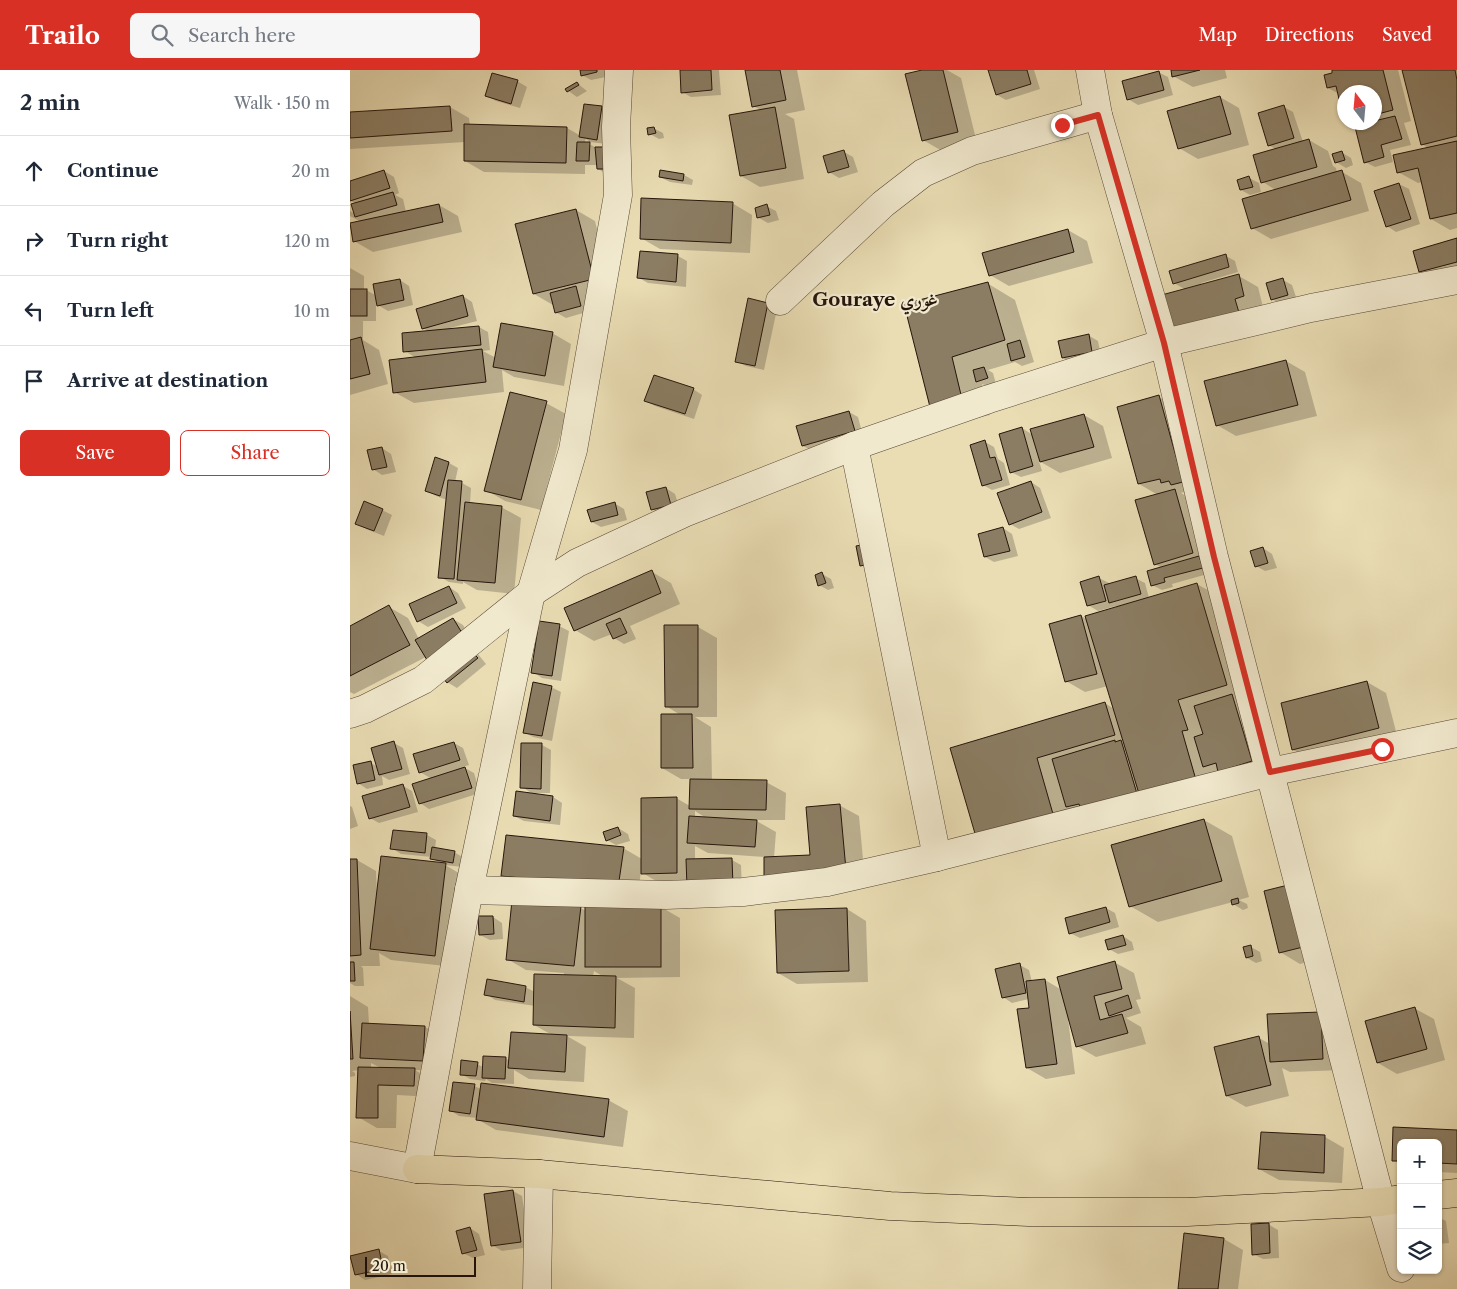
<!DOCTYPE html>
<html lang="en">
<head>
<meta charset="utf-8">
<style>
	:root { --surface:#fff; --page:#f6f6f7; --text:#1f2937; --muted:#747a83; --line:#e0e1e3; --accent:#d93025 }
	body { margin:0; font-family:"Libre Caslon Text",Amiri,serif; background:var(--page); color:var(--text) }
	.controls { position:absolute; right:15px; bottom:15px; display:grid; overflow:hidden; border-radius:8px; box-shadow:0 1px 4px #0004 }
	.controls button { width:45px; height:45px; display:grid; place-items:center; padding:0; border:0; border-bottom:1px solid var(--line); background:var(--surface); color:var(--text); font:25px sans-serif }
	.compass { position:absolute; left:987px; top:15px; width:45px; height:45px; border-radius:50%; background:var(--surface); box-shadow:0 1px 4px #0004; rotate:344deg }
	.scale { position:absolute; left:15px; bottom:12px; width:111px; box-sizing:border-box; padding-left:5px; border:2px solid #25150b; border-top:0; font-size:14px; line-height:18px; white-space:nowrap; color:#25150b; -webkit-text-stroke:4px #f1e9ce; paint-order:stroke }
	.stop { position:absolute; width:15px; height:15px; margin:-11px; border:4px solid #d93025; border-radius:50%; background:#fff }
	.stop.end { background:#d93025; border-color:#fff; box-shadow:0 1px 5px #0008 }
	.list { margin:0; padding:0; list-style:none }
	h2 { display:flex; justify-content:space-between; align-items:center; height:65px; margin:0; padding:0 20px; font-size:21px }
	h2 small { font-size:16px; font-weight:400; color:var(--muted) }
	.list li { display:grid; grid-template-columns:32px 1fr auto; gap:15px; align-items:center; box-sizing:border-box; height:70px; padding:0 20px; border-top:1px solid var(--line) }
	.list b { display:block; font-size:19px; white-space:nowrap }
	.list em { font-size:16px; font-style:normal; color:var(--muted) }
	.actions { display:flex; gap:10px; padding:15px 20px }
	.actions a { flex:1; padding:11px 0; border:1px solid var(--accent); border-radius:8px; text-align:center; font-size:18px; color:var(--accent) }
	.actions .main { background:var(--accent); color:#fff }
	.icon { flex:none; width:28px; height:28px; fill:none; stroke:currentColor; stroke-width:2; stroke-linecap:round; stroke-linejoin:round }
	.map { position:relative; flex:none; width:1107px; height:1219px; overflow:hidden }
	header { display:flex; align-items:center; gap:30px; box-sizing:border-box; height:70px; padding:0 25px; background:var(--accent); color:#fff }
	header strong { font-size:24px }
	nav { display:flex; gap:28px; margin-inline-start:auto; font-size:18px }
	.search { width:350px; height:45px; background:var(--page); display:flex; align-items:center; gap:12px; box-sizing:border-box; padding:0 18px; border-radius:8px; color:var(--muted); font-size:19px }
	main { display:flex }
	aside { flex:1; background:var(--surface) }
	.map>svg:first-child { display:block }
	.shadow { fill:#0003; fill-rule:evenodd }
	.building { fill:#8b7d63; stroke:#25150b }
	.lines { fill:none; stroke-linecap:round; stroke-linejoin:round }
	.minor-casing { stroke:#564735; stroke-width:29 }
	.primary-casing { stroke:#25150b; stroke-width:29 }
	.minor { stroke:#f1e9ce; stroke-width:28 }
	.primary { stroke:#eaddb4; stroke-width:28 }
	.route { stroke:#d93025; stroke-width:6 }
	.labels { text-anchor:middle; dominant-baseline:central; stroke-width:4.5; stroke-linejoin:round; paint-order:stroke }
	.district-label { font-size:19px; font-weight:bold; fill:#25150b; stroke:#f1e9ce }
</style>
</head>
<body>
<header>
<strong>Trailo</strong>
<div class="search"><svg class="icon" aria-label="search" viewBox="0 0 24 24"><circle cx="10" cy="10" r="6"/><path d="M15 15l6 6"/></svg>Search here</div>
<nav><a>Map</a><a>Directions</a><a>Saved</a></nav>
</header>
<main>
<aside>
<h2>2 min<small>Walk · 150 m</small></h2>
<ul class="list">
<li><svg class="icon" aria-label="ahead" viewBox="0 0 24 24"><path d="M12 20V5M6 11l6-6 6 6"/></svg><div><b>Continue</b></div><em>20 m</em></li>
<li><svg class="icon" aria-label="right" viewBox="0 0 24 24"><path d="M7 20v-9h11M14 6l5 5-5 5"/></svg><div><b>Turn right</b></div><em>120 m</em></li>
<li><svg class="icon" aria-label="left" viewBox="0 0 24 24"><path d="M17 20v-9H6M10 6l-5 5 5 5"/></svg><div><b>Turn left</b></div><em>10 m</em></li>
<li><svg class="icon" aria-label="arrive" viewBox="0 0 24 24"><path d="M6 21V4h12l-3 4 3 4H6"/></svg><div><b>Arrive at destination</b></div></li>
</ul>
<div class="actions"><a class="main">Save</a><a>Share</a></div>
</aside>
<div class="map">
<svg width="1107" height="1219" viewBox="0 0 1107 1219">
	<rect width="100%" height="100%" fill="#eaddb4"/>
	<filter id="stains"><feTurbulence type="fractalNoise" baseFrequency=".004" numOctaves="4"/><feColorMatrix values="0 0 0 0 .2 0 0 0 0 .09 0 0 0 0 .02 0 0 0 .5 -.17"/></filter>
	<radialGradient id="worn" r=".72"><stop offset=".6" stop-color="#630" stop-opacity="0"/><stop offset="1" stop-color="#630" stop-opacity=".3"/></radialGradient>
	<g class="shadow">
		<polygon points="231,0 254,0 256,7 241,10 232,5"/>
		<polygon points="331,0 369,0 371,25 341,27 332,22"/>
		<polygon points="396,0 447,0 455,40 435,44 444,49 454,109 410,117 391,106 411,40 403,36"/>
		<polygon points="580,0 597,0 611,8 627,73 592,81 573,70"/>
		<polygon points="639,0 684,0 690,19 656,30 647,25"/>
		<polygon points="822,0 875,0 877,8 843,17 823,6"/>
		<polygon points="983,0 1048,0 1061,51 1054,53 1061,75 1040,80 1043,92 1025,97 1015,92 1021,54 1019,52 1024,52 1024,22 994,22 994,31 990,28 989,24 978,18 984,4"/>
		<polygon points="1053,0 1107,0 1107,158 1100,160 1081,149 1073,112 1068,113 1048,102 1080,79 1072,74"/>
		<polygon points="808,2 818,7 823,25 788,35 778,29"/>
		<polygon points="167,11 177,17 170,38 146,31 136,25"/>
		<polygon points="227,13 237,21 227,27 217,20"/>
		<polygon points="870,27 889,38 899,75 848,89 829,78"/>
		<polygon points="100,37 119,48 120,56 217,58 231,66 251,37 261,43 257,74 240,72 236,69 235,71 236,74 239,74 247,78 257,104 248,99 248,95 235,95 235,104 134,102 115,91 115,72 0,79 0,43"/>
		<polygon points="934,37 943,42 953,72 959,70 978,81 983,96 986,98 987,103 992,102 1011,113 1019,141 921,169 902,158 927,121 913,112 927,80 919,75"/>
		<polygon points="303,58 313,63 314,68 309,69 300,64"/>
		<polygon points="494,82 503,87 508,102 489,108 479,102"/>
		<polygon points="991,82 1001,88 1003,95 996,98 986,92"/>
		<polygon points="34,101 44,107 49,123 45,125 53,129 56,142 89,135 108,146 112,162 23,182 4,171 0,155 11,152 0,146 0,141 5,144 6,134 0,130 0,112"/>
		<polygon points="334,105 343,110 342,115 320,112 310,107"/>
		<polygon points="899,108 909,113 911,122 900,125 891,120"/>
		<polygon points="1049,114 1059,119 1070,154 1046,162 1037,156"/>
		<polygon points="382,133 402,145 400,183 310,179 291,168"/>
		<polygon points="416,136 426,141 429,150 418,153 409,148"/>
		<polygon points="226,140 245,151 262,220 236,226 240,241 216,248 207,243 204,234 203,235 184,224"/>
		<polygon points="718,160 737,171 743,193 659,216 640,205"/>
		<polygon points="1107,169 1107,199 1080,207 1070,201"/>
		<polygon points="291,183 328,186 337,191 336,217 298,213 289,208"/>
		<polygon points="876,186 885,191 888,202 851,213 852,215 889,206 908,217 913,237 819,264 836,220 824,213"/>
		<polygon points="0,198 14,206 14,221 16,220 27,226 50,210 59,216 63,235 38,241 28,235 27,229 26,229 26,251 13,251 13,270 29,280 38,314 0,325"/>
		<polygon points="933,210 942,215 947,230 931,234 922,229"/>
		<polygon points="637,213 665,230 684,292 672,296 665,292 638,300 643,303 646,314 637,316 632,314 640,345 609,352 555,234"/>
		<polygon points="113,226 122,232 127,251 100,258 101,260 129,257 138,262 140,280 133,281 146,288 202,263 221,274 214,316 164,307 152,300 154,322 64,333 44,322 66,288 55,281 80,262 73,258"/>
		<polygon points="417,234 427,239 414,300 396,296 386,291"/>
		<polygon points="738,265 748,271 751,287 722,293 713,288"/>
		<polygon points="936,291 955,302 967,346 886,366 867,355 856,312"/>
		<polygon points="343,319 352,325 344,349 305,336 296,331"/>
		<polygon points="809,327 828,338 835,422 831,423 844,431 861,503 822,514 823,517 812,520 802,515 812,498 805,494 808,425 789,414"/>
		<polygon points="196,333 216,344 191,440 155,431 136,420"/>
		<polygon points="499,342 508,347 513,366 463,381 453,376"/>
		<polygon points="734,345 753,356 762,388 710,403 689,391 692,401 671,407 661,402 672,358 683,365"/>
		<polygon points="635,372 644,377 648,389 654,393 660,415 642,420 633,415"/>
		<polygon points="32,378 41,384 46,402 32,405 23,399"/>
		<polygon points="99,393 108,398 105,412 112,413 121,418 120,434 151,437 171,448 164,524 127,520 113,512 113,514 99,512 90,507 97,430 86,426 77,421"/>
		<polygon points="681,412 690,418 701,448 669,459 660,454"/>
		<polygon points="316,418 325,424 330,440 312,445 302,439"/>
		<polygon points="264,433 274,439 277,450 251,457 242,452"/>
		<polygon points="32,440 42,445 34,466 16,459 7,453"/>
		<polygon points="653,458 662,464 668,486 644,492 635,487"/>
		<polygon points="913,478 922,484 927,498 915,501 906,496"/>
		<polygon points="302,502 321,513 330,534 280,556 286,569 274,574 264,568 262,564 244,571 225,560"/>
		<polygon points="472,504 481,509 484,518 478,520 469,515"/>
		<polygon points="749,508 759,513 759,515 785,508 795,513 799,528 847,514 875,530 920,702 874,726 819,743 807,736 655,782 601,679 755,633 764,639 758,616 735,622 716,611 731,546 738,550 769,538 766,536 748,541 738,535"/>
		<polygon points="99,517 108,523 116,538 78,557 68,551"/>
		<polygon points="39,537 58,548 69,569 103,549 113,555 124,574 76,587 4,624 0,622 0,557"/>
		<polygon points="209,556 219,561 211,611 192,608 183,602"/>
		<path d="M 348,557 L 367,568 L 367,647 L 345,647 L 361,657 L 362,711 L 416,712 L 436,723 L 435,750 L 405,750 L 426,762 L 424,788 L 462,786 L 489,735 L 509,746 L 515,810 L 416,808 L 415,787 L 358,783 L 345,776 L 345,790 L 382,790 L 391,795 L 392,821 L 311,814 L 291,802 L 287,829 L 162,810 L 152,805 L 273,778 L 292,789 L 326,728 L 340,736 L 341,709 L 331,709 L 312,698 L 332,646 L 316,636 ZM 345,741 L 356,748 L 345,747 Z"/>
		<polygon points="118,579 128,584 136,594 107,618 97,612"/>
		<polygon points="1017,612 1036,623 1048,669 963,691 943,680"/>
		<polygon points="201,617 211,622 202,671 183,667 174,662"/>
		<polygon points="44,673 53,678 60,704 39,710 32,706 33,715 17,719 8,713 21,693 28,697"/>
		<polygon points="104,673 113,678 119,695 113,697 124,703 130,723 79,739 70,733 82,709 70,702"/>
		<polygon points="192,675 201,680 200,723 183,723 183,724 172,717"/>
		<polygon points="53,716 62,721 68,742 29,753 20,748"/>
		<polygon points="203,727 212,733 210,755 174,751 164,746"/>
		<polygon points="0,736 2,737 8,756 0,759"/>
		<polygon points="854,750 882,766 899,827 889,830 897,834 898,838 893,840 883,834 883,832 808,852 780,836"/>
		<polygon points="268,758 278,764 280,771 266,775 257,770"/>
		<polygon points="77,765 86,770 85,779 104,782 114,788 112,797 95,795 114,806 104,897 41,890 29,883 30,896 11,896 13,898 14,916 5,916 0,913 0,790 7,790 26,801 27,823 92,794 81,788 82,787 51,784 42,778"/>
		<polygon points="915,822 980,886 950,894 930,882"/>
		<path d="M 311,837 L 330,848 L 330,907 L 267,908 L 285,918 L 284,968 L 217,966 L 236,977 L 234,1012 L 179,1009 L 164,1000 L 164,1014 L 142,1013 L 136,1009 L 135,1011 L 120,1009 L 111,1004 L 127,994 L 133,997 L 155,988 L 160,991 L 202,965 L 184,955 L 185,936 L 145,930 L 136,924 L 175,917 L 185,922 L 214,906 L 214,903 L 176,900 L 157,889 L 230,838 L 237,841 ZM 244,901 L 254,907 L 243,906 Z"/>
		<polygon points="756,838 765,843 769,857 730,868 720,863"/>
		<polygon points="497,839 516,851 518,912 447,914 428,903"/>
		<polygon points="143,847 152,853 153,869 140,870 130,865"/>
		<polygon points="773,866 782,872 784,880 768,884 759,879"/>
		<polygon points="901,877 910,882 912,891 906,893 897,888"/>
		<polygon points="764,892 784,903 791,929 786,930 791,943 776,948 791,957 796,974 746,987 727,976 719,949 718,949 725,1004 696,1009 677,998 681,939 679,929 662,933 653,927 670,895 679,900 682,912 695,910 712,920"/>
		<path d="M 0,926 L 18,937 L 19,954 L 75,957 L 94,968 L 92,1001 L 65,1000 L 83,1011 L 83,1027 L 47,1025 L 46,1058 L 27,1058 L 8,1047 L 9,1000 L 2,1001 L 5,1003 L 5,1006 L 0,1007 ZM 21,993 L 31,998 L 21,998 Z"/>
		<polygon points="1064,938 1084,949 1095,990 1047,1004 1028,993"/>
		<polygon points="971,943 992,1000 940,1002 932,998 939,1026 896,1037 877,1026 909,968 920,974"/>
		<polygon points="124,1016 131,1019 258,1030 278,1041 273,1077 146,1060 127,1049 127,1048 109,1046 100,1040"/>
		<polygon points="1045,1058 1107,1061 1107,1103 1088,1102 1088,1073 1051,1073 1051,1094 1043,1090"/>
		<polygon points="975,1067 994,1078 992,1113 929,1110 909,1099"/>
		<polygon points="163,1121 172,1126 180,1177 152,1181 142,1175"/>
		<polygon points="1088,1147 1096,1151 1099,1173 1088,1174"/>
		<polygon points="918,1154 928,1160 929,1188 913,1189 903,1184"/>
		<polygon points="120,1158 129,1164 135,1185 123,1188 113,1183"/>
		<polygon points="874,1169 893,1180 888,1219 829,1219"/>
		<polygon points="29,1181 38,1186 42,1204 15,1210 6,1204"/>
	</g>
	<g class="building">
		<polygon points="230,0 247,0 247,2 231,6"/>
		<polygon points="330,0 361,0 362,20 331,23"/>
		<polygon points="395,0 430,0 436,30 402,37"/>
		<polygon points="572,0 593,0 608,62 572,71 555,4"/>
		<polygon points="638,0 677,0 681,14 646,25"/>
		<polygon points="821,0 850,0 822,7"/>
		<polygon points="982,0 1033,0 1043,40 1024,45 1024,22 994,22 994,28 989,29 986,16 977,18 974,5 982,3"/>
		<polygon points="1052,0 1105,0 1107,10 1107,66 1071,75"/>
		<polygon points="809,1 814,20 777,30 772,11"/>
		<polygon points="142,3 168,10 161,34 135,26"/>
		<polygon points="227,12 229,15 217,22 215,19"/>
		<polygon points="870,26 881,64 828,79 817,41"/>
		<polygon points="234,34 252,36 247,70 229,67"/>
		<polygon points="934,35 944,68 918,76 908,43"/>
		<polygon points="100,36 102,61 0,68 0,42"/>
		<polygon points="425,37 436,98 390,106 379,45"/>
		<polygon points="1045,46 1052,69 1031,75 1034,87 1014,93 1005,57 1024,52 1024,51"/>
		<polygon points="114,54 217,57 216,93 114,91"/>
		<polygon points="304,57 306,63 298,65 297,58"/>
		<polygon points="959,69 967,97 911,113 903,85"/>
		<polygon points="1107,71 1107,143 1080,149 1068,98 1047,103 1043,85"/>
		<polygon points="227,72 240,72 239,91 226,91"/>
		<polygon points="245,77 254,77 257,99 247,99"/>
		<polygon points="494,80 499,97 478,103 473,86"/>
		<polygon points="992,81 995,90 985,93 982,84"/>
		<polygon points="34,100 40,118 0,131 0,111"/>
		<polygon points="310,100 334,104 333,111 309,107"/>
		<polygon points="992,100 1001,130 901,159 892,129"/>
		<polygon points="899,106 903,117 890,120 887,110"/>
		<polygon points="1049,113 1061,149 1036,157 1024,121"/>
		<polygon points="43,122 47,135 5,147 1,134"/>
		<polygon points="291,128 383,132 381,173 290,169"/>
		<polygon points="89,134 93,152 3,172 0,153"/>
		<polygon points="417,134 420,145 407,148 405,138"/>
		<polygon points="226,139 244,209 183,224 165,154"/>
		<polygon points="718,159 724,182 639,206 632,183"/>
		<polygon points="1107,168 1107,192 1069,202 1063,181"/>
		<polygon points="290,181 328,184 326,212 287,208"/>
		<polygon points="876,184 879,197 823,214 819,201"/>
		<polygon points="889,204 894,226 885,229 890,246 818,265 808,226"/>
		<polygon points="933,208 938,225 921,230 916,213"/>
		<polygon points="50,209 54,230 27,236 23,214"/>
		<polygon points="638,212 655,270 602,287 612,329 580,337 554,234"/>
		<polygon points="226,216 231,236 205,243 200,223"/>
		<rect x="0" y="219" width="17" height="27"/>
		<polygon points="113,225 118,246 72,259 66,239"/>
		<polygon points="398,228 418,233 405,296 385,292"/>
		<polygon points="151,253 203,262 195,306 143,297"/>
		<polygon points="129,256 131,275 53,282 52,263"/>
		<polygon points="739,264 742,282 712,288 708,271"/>
		<polygon points="11,267 20,304 0,309 0,270"/>
		<polygon points="670,270 675,287 661,291 657,274"/>
		<polygon points="132,279 136,312 43,323 39,290"/>
		<polygon points="936,290 948,335 866,356 854,311"/>
		<polygon points="634,297 638,308 626,312 623,300"/>
		<polygon points="304,305 344,318 335,344 294,331"/>
		<polygon points="160,322 197,331 171,430 134,421"/>
		<polygon points="809,325 833,412 821,415 819,411 811,413 810,409 788,414 767,337"/>
		<polygon points="499,341 505,361 452,376 446,356"/>
		<polygon points="734,344 744,377 690,392 680,359"/>
		<polygon points="672,357 683,396 660,403 649,364"/>
		<polygon points="635,370 640,388 645,387 652,410 632,416 620,375"/>
		<polygon points="32,377 37,397 22,400 17,380"/>
		<polygon points="85,387 99,392 90,426 75,421"/>
		<polygon points="98,410 112,411 104,509 88,508"/>
		<polygon points="681,411 692,442 659,455 647,423"/>
		<polygon points="316,417 321,435 301,440 296,422"/>
		<polygon points="825,419 843,483 804,495 785,430"/>
		<polygon points="14,431 33,439 24,461 5,454"/>
		<polygon points="115,432 152,436 145,513 107,510"/>
		<polygon points="265,432 268,445 241,452 237,440"/>
		<polygon points="653,457 660,481 634,487 628,464"/>
		<polygon points="522,473 525,493 510,496 506,476"/>
		<polygon points="913,477 918,493 905,497 900,481"/>
		<polygon points="849,486 853,498 814,508 815,512 801,516 797,501"/>
		<polygon points="302,500 311,523 224,561 214,538"/>
		<polygon points="472,502 476,513 468,516 465,505"/>
		<polygon points="749,506 756,531 737,536 730,512"/>
		<polygon points="786,506 791,524 759,533 754,515"/>
		<polygon points="847,513 877,615 828,630 838,660 832,661 846,710 790,727 735,546"/>
		<polygon points="99,516 107,533 67,552 59,534"/>
		<polygon points="39,535 60,575 0,606 0,556"/>
		<polygon points="731,545 747,604 715,612 699,554"/>
		<polygon points="103,548 115,568 77,590 65,570"/>
		<polygon points="270,548 277,563 263,569 256,554"/>
		<polygon points="189,551 210,554 202,606 181,603"/>
		<polygon points="314,555 348,555 348,637 315,637"/>
		<polygon points="118,578 128,588 97,613 88,602"/>
		<polygon points="1017,611 1029,658 942,680 931,633"/>
		<polygon points="183,612 202,616 192,666 173,663"/>
		<polygon points="882,624 902,691 868,702 866,693 853,697 844,667 853,664 844,636"/>
		<polygon points="755,632 765,665 687,688 703,744 626,767 600,678"/>
		<polygon points="311,644 342,644 343,698 311,698"/>
		<polygon points="765,670 765,672 771,670 788,727 732,743 729,734 716,737 702,689"/>
		<polygon points="44,671 52,699 29,705 21,678"/>
		<polygon points="104,672 110,690 69,703 63,684"/>
		<polygon points="171,673 192,673 191,719 170,718"/>
		<polygon points="21,691 25,710 7,714 3,695"/>
		<polygon points="115,697 122,718 69,734 62,714"/>
		<polygon points="340,709 417,710 416,740 339,739"/>
		<polygon points="53,714 60,737 19,749 12,726"/>
		<polygon points="166,721 203,726 200,751 163,746"/>
		<polygon points="327,727 327,803 291,804 291,728"/>
		<polygon points="490,734 496,800 414,809 414,787 460,785 456,737"/>
		<polygon points="339,746 407,750 405,777 337,773"/>
		<polygon points="854,749 872,811 779,837 761,775"/>
		<polygon points="268,757 271,765 256,771 253,762"/>
		<polygon points="43,760 77,763 75,783 40,779"/>
		<polygon points="156,765 274,777 268,818 151,806"/>
		<polygon points="82,777 105,781 103,793 80,789"/>
		<polygon points="31,786 96,793 85,886 20,879"/>
		<polygon points="382,788 383,816 337,817 336,789"/>
		<polygon points="0,789 7,789 11,885 0,886"/>
		<polygon points="946,813 961,875 929,883 914,821"/>
		<polygon points="888,828 889,833 882,835 881,830"/>
		<polygon points="162,830 231,836 224,896 156,890"/>
		<rect x="235" y="836" width="76" height="61"/>
		<polygon points="756,837 760,852 719,864 715,848"/>
		<polygon points="497,838 499,901 427,903 425,840"/>
		<polygon points="128,846 143,846 144,864 129,865"/>
		<polygon points="773,865 776,875 758,880 755,870"/>
		<polygon points="901,875 903,886 896,888 893,877"/>
		<polygon points="765,891 772,919 744,926 750,950 772,944 778,963 726,977 707,907"/>
		<polygon points="0,892 4,892 5,911 0,911"/>
		<polygon points="670,893 676,923 652,928 645,899"/>
		<polygon points="184,904 266,906 265,958 183,955"/>
		<polygon points="137,909 176,916 174,932 134,925"/>
		<polygon points="695,909 707,994 676,998 667,939 679,938 676,911"/>
		<polygon points="778,925 782,938 759,946 755,933"/>
		<polygon points="1065,937 1077,979 1027,993 1015,951"/>
		<polygon points="0,941 3,989 0,989"/>
		<polygon points="971,942 973,989 920,992 917,944"/>
		<polygon points="12,953 75,956 73,991 10,988"/>
		<polygon points="161,962 217,965 215,1002 158,998"/>
		<polygon points="909,966 921,1015 876,1026 864,977"/>
		<polygon points="133,986 156,987 155,1009 132,1008"/>
		<polygon points="111,990 128,992 126,1006 110,1005"/>
		<polygon points="8,997 65,998 64,1016 28,1015 28,1048 6,1048"/>
		<polygon points="103,1012 125,1014 120,1044 99,1041"/>
		<polygon points="131,1013 259,1029 254,1067 126,1050"/>
		<polygon points="1043,1057 1107,1060 1107,1094 1088,1093 1088,1073 1051,1073 1051,1091 1042,1091"/>
		<polygon points="911,1062 975,1065 974,1103 908,1099"/>
		<polygon points="163,1120 171,1172 141,1176 134,1124"/>
		<polygon points="919,1153 920,1183 902,1185 901,1154"/>
		<polygon points="120,1157 127,1180 112,1184 106,1161"/>
		<polygon points="834,1163 874,1168 868,1219 828,1219"/>
		<polygon points="29,1179 33,1199 5,1205 0,1186"/>
	</g>
	<g class="lines">
		<g class="minor-casing">
			<g id="minor">
				<polyline points="740,0 748,45 814,273 864,487 1031,1132 1051,1198"/>
				<polyline points="430,231 533,134 573,103 622,81 748,45"/>
				<polyline points="504,376 587,787"/>
				<polyline points="0,644 15,639 73,610 181,523 227,493 334,443 504,376 639,329 814,273 961,238 1107,210"/>
				<polyline points="119,820 316,825 393,822 477,812 587,787 920,702 1107,663"/>
				<polyline points="0,1086 67,1099 119,820 181,523 223,380 268,125 266,57 269,0"/>
				<polyline points="187,1219 189,1104"/>
			</g>
		</g>
		<g class="primary-casing">
			<g id="primary">
				<polyline points="67,1099 189,1104 540,1136 679,1142 837,1142 1031,1132 1051,1129"/>
				<polyline points="1088,1125 1107,1123"/>
			</g>
		</g>
		<use href="#minor" class="minor"/>
		<use href="#primary" class="primary"/>
	</g>
	<g class="lines">
		<polyline class="route" points="712,55 748,45 814,273 864,487 920,702 1032,679"/>
	</g>
	<g class="labels">
		<g class="district-label">
			<text x="525" y="229">Gouraye غوري</text>
		</g>
	</g>
	<rect width="100%" height="100%" filter="url(#stains)"/>
	<rect width="100%" height="100%" fill="url(#worn)"/>
</svg>
<div class="controls">
<button>+</button>
<button>−</button>
<button><svg class="icon" aria-label="layers" viewBox="0 0 24 24"><path d="M12 4l9 5-9 5-9-5zM3 14l9 5 9-5"/></svg></button>
</div>
<svg class="compass" viewBox="-18 -18 36 36"><path d="M0-13l5 13h-10z" fill="#e53935"/><path d="M0 13l5-13h-10z" fill="#747a83"/></svg>
<div class="scale">20 m</div>
<div class="stop" style="left:1032px;top:679px"></div>
<div class="stop end" style="left:712px;top:55px"></div>
</div>
</main>
</body>
</html>
